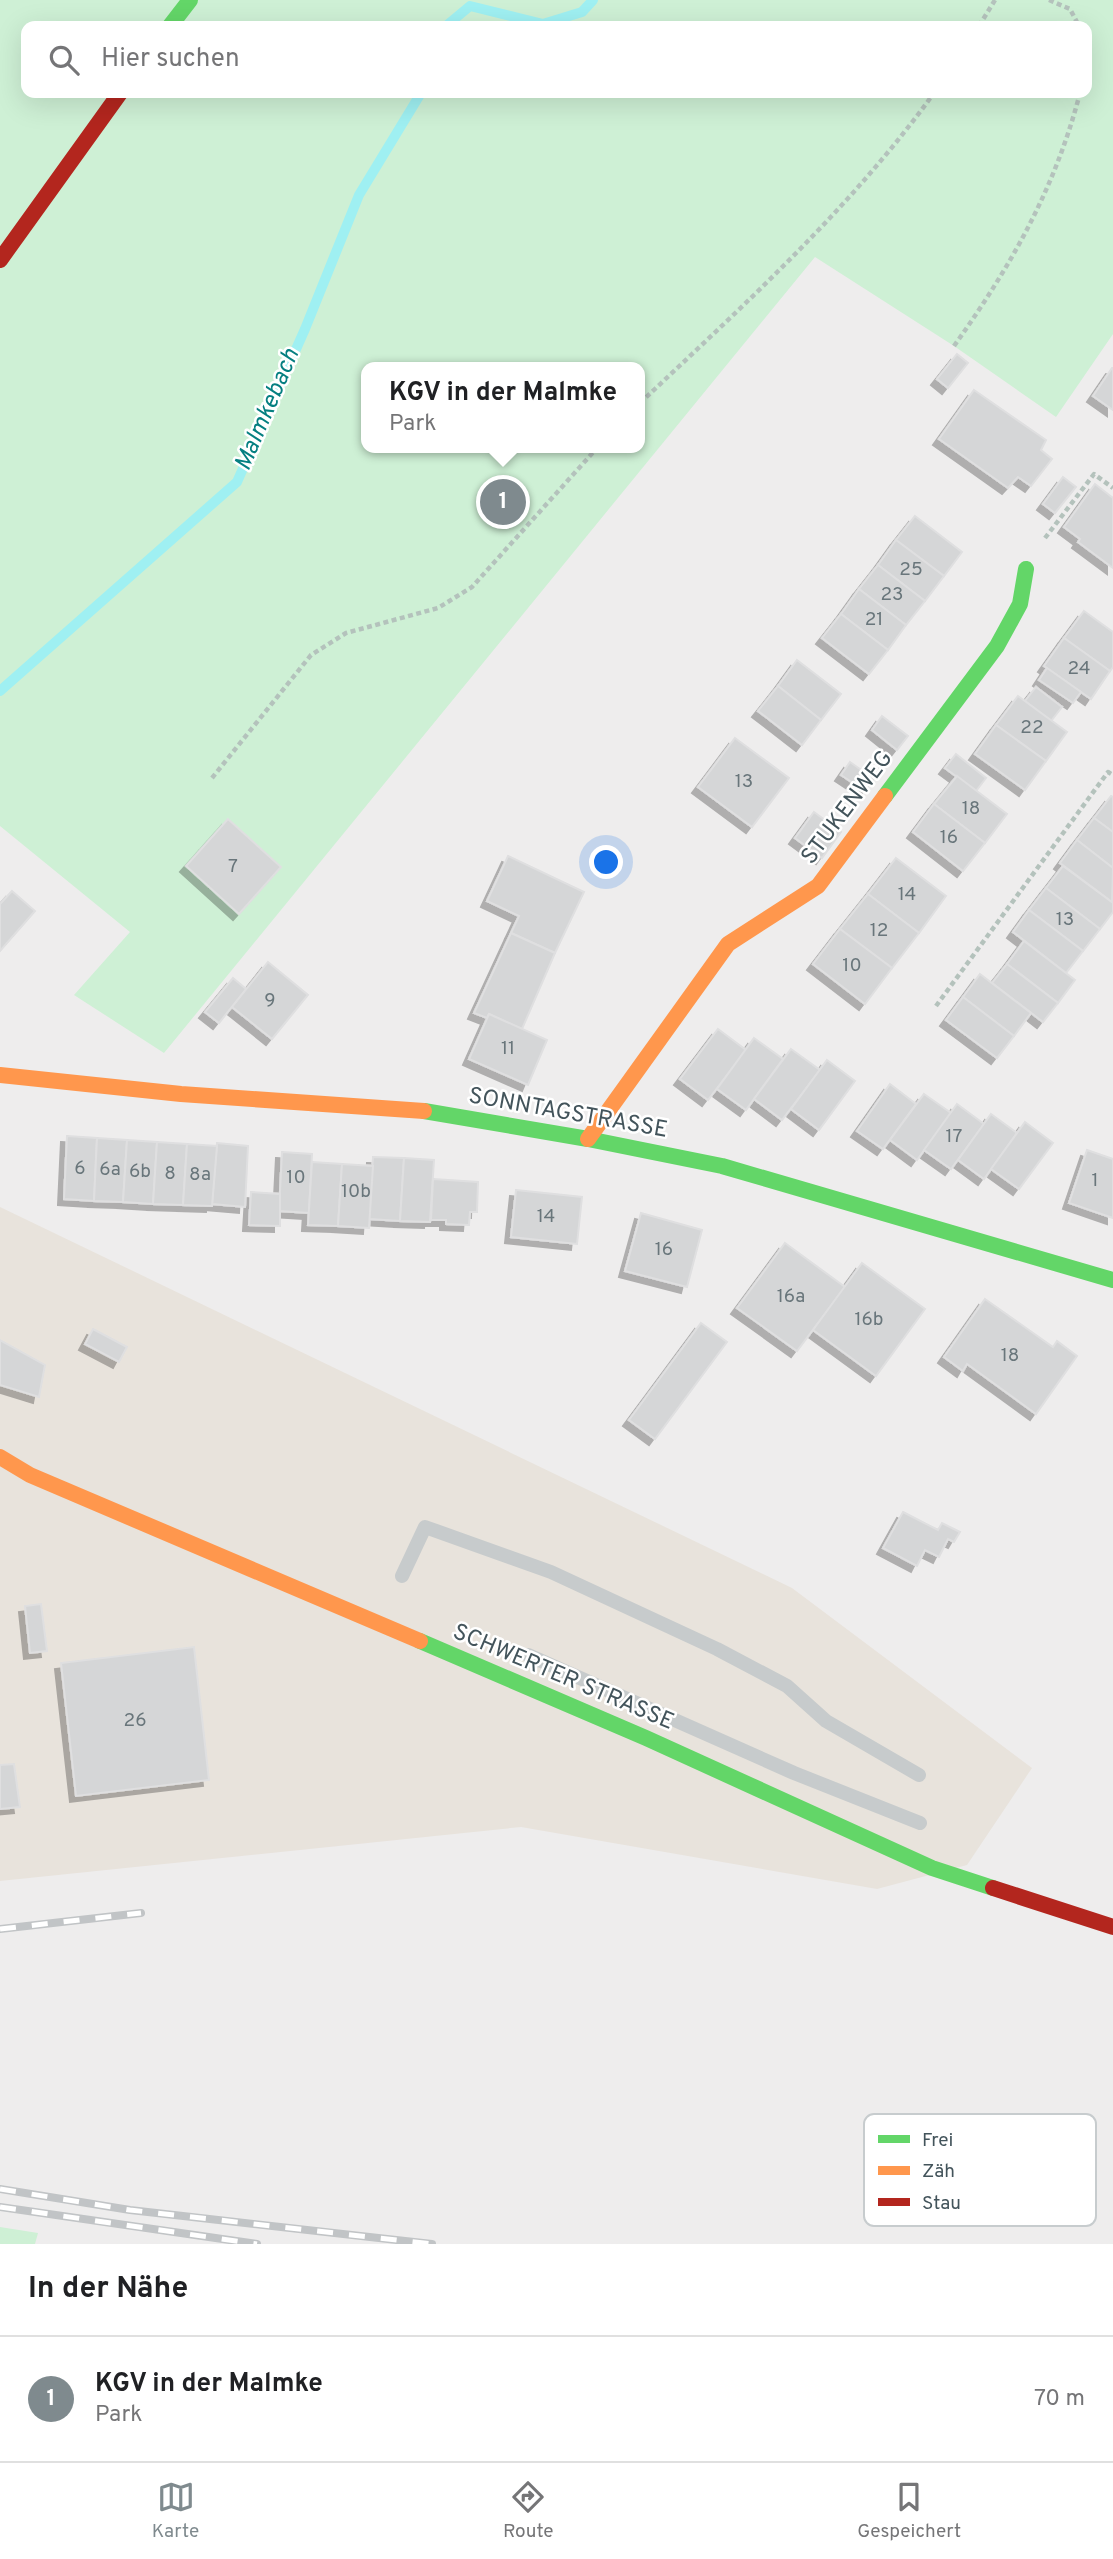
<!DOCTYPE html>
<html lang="de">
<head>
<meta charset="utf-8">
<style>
	:root { --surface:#fff; --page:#f6f6f6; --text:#202124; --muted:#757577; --line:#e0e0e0; --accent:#7f8a8e }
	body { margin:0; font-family:Overpass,sans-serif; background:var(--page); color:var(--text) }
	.you { position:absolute; left:607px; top:863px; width:24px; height:24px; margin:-18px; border:5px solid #fff; border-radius:50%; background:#1a73e8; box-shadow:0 0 0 10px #1a73e833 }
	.badge { display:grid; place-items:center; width:46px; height:46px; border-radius:50%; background:var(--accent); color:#fff; font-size:23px; font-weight:700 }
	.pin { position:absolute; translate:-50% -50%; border:4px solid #fff; box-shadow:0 2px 7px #0006 }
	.popup { position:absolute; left:361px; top:362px; width:284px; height:91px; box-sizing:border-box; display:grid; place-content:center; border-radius:14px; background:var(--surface); filter:drop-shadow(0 2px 5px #0005); font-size:23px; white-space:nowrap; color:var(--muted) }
	.popup b { font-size:26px; color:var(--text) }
	.popup::after { content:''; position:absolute; left:50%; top:100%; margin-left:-14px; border:14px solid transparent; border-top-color:var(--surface) }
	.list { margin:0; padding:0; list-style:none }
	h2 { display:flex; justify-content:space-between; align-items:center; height:91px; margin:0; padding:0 28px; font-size:30px }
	h2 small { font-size:23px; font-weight:400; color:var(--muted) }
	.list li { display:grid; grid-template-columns:46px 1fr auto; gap:21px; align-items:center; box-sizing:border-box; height:126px; padding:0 28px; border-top:2px solid var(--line) }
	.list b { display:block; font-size:26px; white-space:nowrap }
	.list p { margin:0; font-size:23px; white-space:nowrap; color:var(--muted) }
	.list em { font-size:23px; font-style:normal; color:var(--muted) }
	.icon { flex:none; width:38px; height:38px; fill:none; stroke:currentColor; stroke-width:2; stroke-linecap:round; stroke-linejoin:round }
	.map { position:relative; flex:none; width:1113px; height:2244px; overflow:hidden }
	.search { position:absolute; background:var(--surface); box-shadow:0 7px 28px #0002; left:21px; right:21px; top:21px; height:77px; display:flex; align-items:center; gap:18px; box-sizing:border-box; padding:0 24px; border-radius:14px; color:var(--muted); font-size:26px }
	.sheet { height:217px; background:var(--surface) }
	nav { display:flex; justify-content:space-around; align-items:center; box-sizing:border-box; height:98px; border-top:2px solid var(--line); background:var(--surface); font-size:19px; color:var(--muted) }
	nav a { display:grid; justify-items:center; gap:4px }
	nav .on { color:var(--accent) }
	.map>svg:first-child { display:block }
	.commercial { fill:#e8e3dc }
	.green { fill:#cef0d5; fill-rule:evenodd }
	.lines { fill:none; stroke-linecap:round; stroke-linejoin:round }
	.stream { stroke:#9ff0f2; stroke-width:10 }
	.building { fill:#d5d6d7; stroke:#dfdfe0; stroke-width:2; filter:url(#shadow) }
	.path { stroke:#b4c2bc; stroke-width:4.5; stroke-dasharray:5 3.5; stroke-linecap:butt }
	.lane { stroke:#c7cbcc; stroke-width:14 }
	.fast { stroke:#63d668; stroke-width:16 }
	.slow { stroke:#ff974d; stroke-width:16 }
	.jam { stroke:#b3261e; stroke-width:16 }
	.rail-casing { stroke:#c1c4c6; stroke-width:8 }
	.rail { stroke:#fff; stroke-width:5; stroke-dasharray:16; stroke-linecap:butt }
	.labels { text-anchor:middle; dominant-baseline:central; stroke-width:5; stroke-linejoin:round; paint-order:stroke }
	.number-label { font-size:19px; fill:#69767b }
	.street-label { font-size:23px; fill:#43545b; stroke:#fff }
	.water-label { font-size:24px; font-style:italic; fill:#057f81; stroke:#fff }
	.key { fill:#fff; stroke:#c7ccce; stroke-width:2 }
	.key-label { font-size:19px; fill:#43545b }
</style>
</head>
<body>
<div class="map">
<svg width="1113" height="2244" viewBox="0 0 1113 2244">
	<defs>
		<filter id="shadow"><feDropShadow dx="-6" dy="6" stdDeviation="0" flood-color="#0004"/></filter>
	</defs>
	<rect width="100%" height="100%" fill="#eeeded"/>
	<polygon class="commercial" points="0,1207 792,1588 1032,1768 967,1865 877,1889 521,1827 0,1881"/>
	<g class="green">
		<path d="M 0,0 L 1113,0 L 1113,334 L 1056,417 L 954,346 L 815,257 L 164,1053 L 74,995 L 130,932 L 0,826 ZM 26,26 L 1087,26 L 1087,93 L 26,93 ZM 366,367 L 640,367 L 640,448 L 366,448 Z"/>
		<polygon points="0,2227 38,2233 35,2244 0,2244"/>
	</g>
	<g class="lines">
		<g class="stream">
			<polyline points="446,26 470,6 543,24 582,12 593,0"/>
			<polyline points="0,691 237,482 305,329 359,195 421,93"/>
		</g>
	</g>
	<g class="building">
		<polygon points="957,354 968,363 948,388 937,379"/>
		<polygon points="1112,368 1113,368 1113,410 1093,396"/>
		<polygon points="974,390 1046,440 1041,450 1052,459 1031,486 1018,477 1008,488 939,439"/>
		<polygon points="1063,477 1076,487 1055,513 1043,504"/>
		<polygon points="1095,484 1113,498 1113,568 1078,542 1080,539 1064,527"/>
		<polygon points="915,516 962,552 944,576 896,540"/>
		<polygon points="896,540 944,576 925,601 878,565"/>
		<polygon points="878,565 925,601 906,625 859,589"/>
		<polygon points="859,589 906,625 888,650 841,614"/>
		<polygon points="1084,611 1113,632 1113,667 1110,671 1064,638"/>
		<polygon points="841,614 888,650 869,674 822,638"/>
		<polygon points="1064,638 1110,671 1091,699 1044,666"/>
		<polygon points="797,660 841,694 821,720 778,686"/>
		<polygon points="1047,668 1081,692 1073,703 1039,680"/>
		<polygon points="778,686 821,720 802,745 758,711"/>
		<polygon points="1036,687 1062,707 1051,721 1025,701"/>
		<polygon points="1018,696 1067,732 1046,761 996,725"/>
		<polygon points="882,716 908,736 897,750 872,730"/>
		<polygon points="996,725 1046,761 1025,790 975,754"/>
		<polygon points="735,738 789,778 752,827 698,787"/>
		<polygon points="956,754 986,778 976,791 945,768"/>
		<polygon points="850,762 874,779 865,791 841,775"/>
		<polygon points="957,776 1007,814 985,843 934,804"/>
		<polygon points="1111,796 1113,797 1113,832 1094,818"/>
		<polygon points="934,804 985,843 963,871 913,832"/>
		<polygon points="814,812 841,832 822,858 795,838"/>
		<polygon points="1094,818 1113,832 1113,868 1077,840"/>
		<polygon points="228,819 281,867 239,914 186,866"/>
		<polygon points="1077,840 1113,868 1112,902 1060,863"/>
		<polygon points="508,856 584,892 555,953 511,933 519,916 487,901"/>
		<polygon points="896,858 946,896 919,933 868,894"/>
		<polygon points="1063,866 1113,903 1113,912 1100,929 1046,888"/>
		<polygon points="1046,888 1100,929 1083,951 1029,910"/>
		<polygon points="12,891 35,911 0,951 0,904"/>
		<polygon points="868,894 919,933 892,968 840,929"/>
		<polygon points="1029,910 1083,951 1066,973 1013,932"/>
		<polygon points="840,929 892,968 865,1004 813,964"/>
		<polygon points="511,933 555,953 522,1029 489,1014 487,1018 474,1013"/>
		<polygon points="1024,941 1075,980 1058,1003 1007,964"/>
		<polygon points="268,962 308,995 272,1039 232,1007"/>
		<polygon points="1007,964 1058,1003 1043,1022 992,983"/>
		<polygon points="980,974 1031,1013 1014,1036 963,997"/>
		<polygon points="233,978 246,989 219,1023 205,1012"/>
		<polygon points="963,997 1014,1036 997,1058 946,1020"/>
		<polygon points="489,1014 547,1040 528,1085 469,1059"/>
		<polygon points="718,1029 746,1050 708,1100 680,1079"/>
		<polygon points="754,1038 783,1059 746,1110 717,1089"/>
		<polygon points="791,1049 820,1070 782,1120 754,1099"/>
		<polygon points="827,1060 855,1081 819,1130 791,1109"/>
		<polygon points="890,1084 916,1104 883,1149 857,1131"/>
		<polygon points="924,1094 951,1113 917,1160 890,1140"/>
		<polygon points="957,1104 984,1124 951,1169 924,1150"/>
		<polygon points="991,1114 1017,1133 984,1179 958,1160"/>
		<polygon points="1025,1122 1053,1143 1019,1189 991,1169"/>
		<polygon points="67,1136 97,1138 94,1201 64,1199"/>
		<polygon points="97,1138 127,1140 123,1202 94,1201"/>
		<polygon points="127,1140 157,1142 153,1204 123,1202"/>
		<polygon points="157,1142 187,1144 183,1205 153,1204"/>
		<polygon points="217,1143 248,1146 245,1207 212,1204"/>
		<polygon points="187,1144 217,1146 212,1206 183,1205"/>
		<polygon points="1087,1150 1113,1159 1113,1218 1069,1203"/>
		<polygon points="282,1152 312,1154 309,1213 279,1211"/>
		<polygon points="373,1157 404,1158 400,1221 369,1219"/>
		<polygon points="404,1158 434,1160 430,1222 400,1221"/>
		<polygon points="312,1162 342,1164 338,1226 308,1225"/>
		<polygon points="342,1164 373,1166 369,1228 338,1226"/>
		<polygon points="433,1179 478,1182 477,1212 470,1212 469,1225 446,1224 446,1220 431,1220"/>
		<polygon points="516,1190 582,1197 577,1244 511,1237"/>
		<polygon points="251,1192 280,1194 280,1226 249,1225"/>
		<polygon points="641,1213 702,1230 687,1287 625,1271"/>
		<polygon points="785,1243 845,1287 797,1351 737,1308"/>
		<polygon points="862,1263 925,1309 876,1376 813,1330"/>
		<polygon points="985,1299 1053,1347 1057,1341 1077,1356 1036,1414 967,1364 963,1371 944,1357"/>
		<polygon points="701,1323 727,1342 655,1439 629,1420"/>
		<polygon points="93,1329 127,1347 119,1362 85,1344"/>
		<polygon points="0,1340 45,1365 39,1397 0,1385"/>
		<polygon points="903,1512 938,1530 942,1523 960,1532 954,1542 948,1539 939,1557 925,1550 917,1566 883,1548"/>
		<polygon points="41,1604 47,1651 30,1653 25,1606"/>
		<polygon points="194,1647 209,1780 76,1796 61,1663"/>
		<polygon points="14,1764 20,1807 0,1809 0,1765"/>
	</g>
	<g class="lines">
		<g class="path">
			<polyline points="1049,0 1070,9 1079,26"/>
			<polyline points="979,26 995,0"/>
			<path d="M 954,346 C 1011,266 1055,189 1080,93"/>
			<path d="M 640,403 C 744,305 850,209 934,93"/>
			<polyline points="1045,538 1094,474 1113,488"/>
			<polyline points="212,778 311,655 346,633 438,608 472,587 597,448"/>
			<polyline points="936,1006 1108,772 1113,775"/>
		</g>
		<g class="lane">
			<polyline points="402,1576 425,1527 551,1572 717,1649 787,1686 826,1721 919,1775"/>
			<polyline points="528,1655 794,1773 920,1823"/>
		</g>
		<g class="fast">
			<polyline points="170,26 190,0"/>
			<polyline points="885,796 997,646 1020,604 1026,569"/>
			<polyline points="424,1111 588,1139 722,1166 1113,1280"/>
			<polyline points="420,1641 646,1738 932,1868 993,1888"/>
		</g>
		<g class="slow">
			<polyline points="0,1075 181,1094 424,1111"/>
			<polyline points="588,1139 728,944 818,886 885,796"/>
			<polyline points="0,1457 30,1475 420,1641"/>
		</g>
		<g class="jam">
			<polyline points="0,260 120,93"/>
			<polyline points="993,1888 1113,1927"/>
		</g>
		<g class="rail-casing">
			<g id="rail">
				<polyline points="0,1929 141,1913"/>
				<polyline points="0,2189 130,2210 432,2244"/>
				<polyline points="0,2207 257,2244"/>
			</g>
		</g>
		<use href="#rail" class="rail"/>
	</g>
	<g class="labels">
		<g class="number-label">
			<text x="911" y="570">25</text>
			<text x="892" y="595">23</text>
			<text x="874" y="620">21</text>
			<text x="1079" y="669">24</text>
			<text x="1032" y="728">22</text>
			<text x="744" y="782">13</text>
			<text x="971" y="809">18</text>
			<text x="949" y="838">16</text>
			<text x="233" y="867">7</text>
			<text x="907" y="895">14</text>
			<text x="1065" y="920">13</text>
			<text x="879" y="931">12</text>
			<text x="852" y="966">10</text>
			<text x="270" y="1001">9</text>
			<text x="508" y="1049">11</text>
			<text x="954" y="1137">17</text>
			<text x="80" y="1169">6</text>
			<text x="110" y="1170">6a</text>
			<text x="140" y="1172">6b</text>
			<text x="170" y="1174">8</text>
			<text x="200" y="1175">8a</text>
			<text x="296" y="1178">10</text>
			<text x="1095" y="1181">1</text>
			<text x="356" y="1192">10b</text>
			<text x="546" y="1217">14</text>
			<text x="664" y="1250">16</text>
			<text x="791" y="1297">16a</text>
			<text x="869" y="1320">16b</text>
			<text x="1010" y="1356">18</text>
			<text x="135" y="1721">26</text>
		</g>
		<g class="street-label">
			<text transform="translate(848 808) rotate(-53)">STUKENWEG</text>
			<text transform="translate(568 1114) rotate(10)">SONNTAGSTRASSE</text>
			<text transform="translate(563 1678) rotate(23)">SCHWERTER STRASSE</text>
		</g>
		<g class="water-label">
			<text transform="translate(268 410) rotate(-67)">Malmkebach</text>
		</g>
	</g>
	<rect x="864" y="2114" width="232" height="112" rx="10" class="key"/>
	<rect x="878" y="2135" width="32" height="8" fill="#63d668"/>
	<rect x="878" y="2166" width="32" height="9" fill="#ff974d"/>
	<rect x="878" y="2198" width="32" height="8" fill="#b3261e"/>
	<g class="key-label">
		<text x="922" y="2146">Frei</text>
		<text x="922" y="2177">Zäh</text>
		<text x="922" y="2209">Stau</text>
	</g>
</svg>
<div class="you"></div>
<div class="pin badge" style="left:503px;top:502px">1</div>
<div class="popup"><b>KGV in der Malmke</b>Park</div>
<div class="search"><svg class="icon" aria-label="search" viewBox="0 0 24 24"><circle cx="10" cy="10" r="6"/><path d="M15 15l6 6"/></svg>Hier suchen</div>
</div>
<section class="sheet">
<h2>In der Nähe<small></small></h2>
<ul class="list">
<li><span class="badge">1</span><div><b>KGV in der Malmke</b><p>Park</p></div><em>70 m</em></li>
</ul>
</section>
<nav>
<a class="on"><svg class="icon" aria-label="map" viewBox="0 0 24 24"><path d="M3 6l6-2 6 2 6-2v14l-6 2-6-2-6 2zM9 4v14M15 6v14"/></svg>Karte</a>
<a><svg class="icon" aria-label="directions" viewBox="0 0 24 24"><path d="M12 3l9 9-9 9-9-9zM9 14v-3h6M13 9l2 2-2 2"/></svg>Route</a>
<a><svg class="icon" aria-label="saved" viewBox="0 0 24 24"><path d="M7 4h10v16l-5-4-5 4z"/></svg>Gespeichert</a>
</nav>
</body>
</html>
